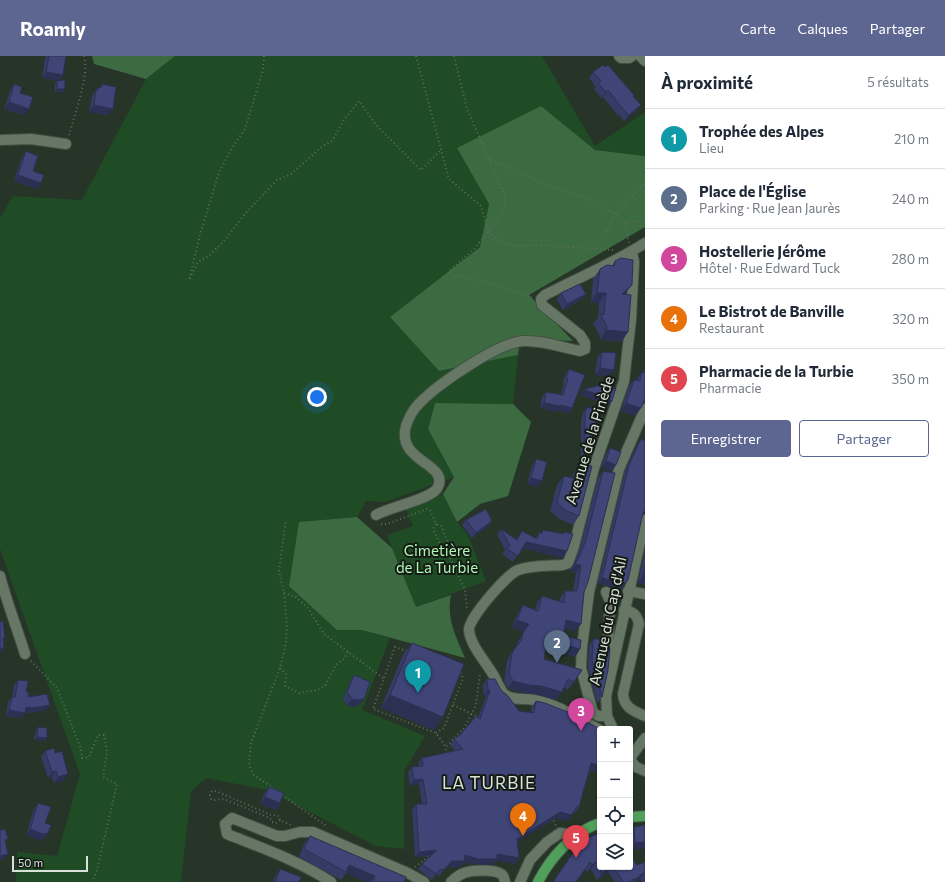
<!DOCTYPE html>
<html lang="fr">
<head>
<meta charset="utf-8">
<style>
	:root { --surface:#fff; --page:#f2f2f3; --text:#1f2937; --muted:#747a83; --line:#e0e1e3; --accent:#5c6690 }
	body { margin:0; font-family:Commissioner,sans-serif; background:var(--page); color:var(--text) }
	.controls { position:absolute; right:12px; bottom:12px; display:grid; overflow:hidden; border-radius:4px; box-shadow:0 1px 3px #0004 }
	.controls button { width:36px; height:36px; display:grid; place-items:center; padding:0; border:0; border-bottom:1px solid var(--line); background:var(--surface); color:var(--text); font:20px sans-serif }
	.scale { position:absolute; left:12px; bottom:10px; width:76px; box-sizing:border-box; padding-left:4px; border:2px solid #d9e2d9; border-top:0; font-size:11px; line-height:14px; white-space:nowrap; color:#d9e2d9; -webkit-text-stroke:3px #141b14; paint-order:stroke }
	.you { position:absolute; left:317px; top:341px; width:14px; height:14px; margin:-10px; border:3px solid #fff; border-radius:50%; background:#1a73e8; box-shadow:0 0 0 6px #1a73e833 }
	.badge { display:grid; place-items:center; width:26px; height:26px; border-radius:50%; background:var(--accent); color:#fff; font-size:13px; font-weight:700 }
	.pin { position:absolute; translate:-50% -33px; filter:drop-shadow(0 1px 2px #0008) }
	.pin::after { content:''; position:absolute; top:21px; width:14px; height:12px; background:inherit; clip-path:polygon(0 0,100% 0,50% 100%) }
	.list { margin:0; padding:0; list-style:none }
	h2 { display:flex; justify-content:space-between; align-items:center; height:52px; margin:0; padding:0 16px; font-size:17px }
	h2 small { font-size:13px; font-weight:400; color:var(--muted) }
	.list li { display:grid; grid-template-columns:26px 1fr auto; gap:12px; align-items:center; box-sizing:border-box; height:60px; padding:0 16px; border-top:1px solid var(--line) }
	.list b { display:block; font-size:15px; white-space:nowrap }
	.list p { margin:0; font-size:13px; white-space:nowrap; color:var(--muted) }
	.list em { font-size:13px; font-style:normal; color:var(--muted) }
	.actions { display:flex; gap:8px; padding:12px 16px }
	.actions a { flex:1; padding:9px 0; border:1px solid var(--accent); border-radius:4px; text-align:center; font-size:14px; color:var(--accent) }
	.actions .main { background:var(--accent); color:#fff }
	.icon { flex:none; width:22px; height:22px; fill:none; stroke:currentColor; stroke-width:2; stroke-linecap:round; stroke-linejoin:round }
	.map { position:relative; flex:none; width:645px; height:826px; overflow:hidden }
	header { display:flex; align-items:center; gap:24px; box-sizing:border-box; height:56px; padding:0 20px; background:var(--accent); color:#fff }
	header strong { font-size:19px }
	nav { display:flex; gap:22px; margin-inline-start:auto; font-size:14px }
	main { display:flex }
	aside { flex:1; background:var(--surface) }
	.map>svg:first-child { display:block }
	.green { fill:#1f4c25 }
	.forest { fill:#3d6b41 }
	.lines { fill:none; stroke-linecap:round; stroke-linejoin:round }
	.minor-casing { stroke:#435044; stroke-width:12 }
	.major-casing { stroke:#435044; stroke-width:12 }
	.path { stroke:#5e6b5e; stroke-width:2; stroke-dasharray:1 3; stroke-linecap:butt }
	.minor { stroke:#676; stroke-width:10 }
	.major { stroke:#50a05c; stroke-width:10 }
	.wall { fill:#363b65 }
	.shaded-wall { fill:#2c3053 }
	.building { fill:#3f4576; stroke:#2c3053 }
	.labels { text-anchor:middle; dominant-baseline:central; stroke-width:4; stroke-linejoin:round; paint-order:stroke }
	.street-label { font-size:15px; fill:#d9e2d9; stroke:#141b14 }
	.park-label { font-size:15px; fill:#b0f6b5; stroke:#141b14 }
	.quarter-label { font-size:17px; letter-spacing:1px; fill:#d9e2d9; stroke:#141b14 }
</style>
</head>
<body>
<header>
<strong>Roamly</strong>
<nav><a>Carte</a><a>Calques</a><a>Partager</a></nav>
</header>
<main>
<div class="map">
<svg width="645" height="826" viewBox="0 0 645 826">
	<rect width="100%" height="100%" fill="#263527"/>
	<g class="green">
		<polygon points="175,0 542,0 595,90 645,56 645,100 595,94 541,50 457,92 489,148 480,191 390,261 439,315 518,299 513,348 435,347 428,373 454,421 385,446 366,445 357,461 299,466 337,574 362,574 390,582 362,654 425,680 404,715 404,793 376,790 267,734 206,722 191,735 181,826 16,826 17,796 57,800 80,718 0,493 0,162 13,140 82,144 146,23"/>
		<polygon points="443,438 457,466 468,479 486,525 416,551 387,479 413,470 406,453"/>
	</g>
	<g class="forest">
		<polygon points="92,0 175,0 146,23 94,8"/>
		<polygon points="541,50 595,94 645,100 645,171 529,239 573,285 520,283 518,299 439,315 390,261 480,191 489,148 457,92"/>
		<polygon points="435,347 513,348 531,366 508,440 480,448 457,466 443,438 454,421 428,373"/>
		<path d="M 357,461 L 392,492 L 416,551 L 451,539 C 446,562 456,581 465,602 L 362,574 L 337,574 L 289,530 L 299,466 Z"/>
	</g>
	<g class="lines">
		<g class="minor-casing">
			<g id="minor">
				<polyline points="619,0 621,2 629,2 632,0"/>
				<polyline points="640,0 645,5"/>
				<polyline points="0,84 31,83 66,88"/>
				<path d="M 376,459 C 389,451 433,443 438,431 C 449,407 396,406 406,370 C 408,364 412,356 416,351 C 433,331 497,287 523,285 C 542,284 561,291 580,295 L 585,293 L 585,287 L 580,279 L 542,249 L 541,243 L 545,239 C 578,222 614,207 645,187"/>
				<path d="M 0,520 C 7,547 17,572 25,598"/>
				<polyline points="628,535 645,538"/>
				<polyline points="606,536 610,545 608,592 614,600"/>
				<path d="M 624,554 C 633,556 637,558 639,568 L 623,638 C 624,652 634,655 645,660"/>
				<polyline points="607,660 599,660 593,657 581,612 582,591 589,536 619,413 645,353"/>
				<polyline points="613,673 607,660 606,640 645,464"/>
				<path d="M 600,674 C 578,663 558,648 534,644 C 523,642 514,645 504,638 C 500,633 498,628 495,622 C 488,608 470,590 469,574 C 468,563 507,518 518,514 C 532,509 548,510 563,509 L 568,507 L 574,490 L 594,412 L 624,325 L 631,263 L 634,206 L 632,196"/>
				<polyline points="630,702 645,682"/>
				<polyline points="630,704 636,711 645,715"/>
				<path d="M 331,826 C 299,805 262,792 227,778 L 225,768 L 232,762 L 277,780 L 285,780 L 300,776 L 313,776 L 408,817 L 424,826"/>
				<path d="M 451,826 C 455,822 459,819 464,817 C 471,814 494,813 501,818 C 504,819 504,823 505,826"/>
				<polyline points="520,826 530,804 547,786 560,777 568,778 574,780"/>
			</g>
		</g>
		<g class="major-casing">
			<g id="major">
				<polyline points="630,761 645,760"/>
				<path d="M 538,826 C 550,802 574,775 600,767"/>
			</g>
		</g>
		<g class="path">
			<polyline points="264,0 263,14 245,73 232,92 219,116 200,179 189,224 198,206 209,200 223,186 245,158 277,124 290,119 323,90 332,85 344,64 359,45 376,69 421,114 442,93"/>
			<polyline points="416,0 449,123 481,150 488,175 495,182 512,190 542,189 613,194"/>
			<polyline points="454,0 467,53 505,140 505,152 500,161 474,193 449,215 450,220 467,221 532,241"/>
			<path d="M 69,79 C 74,60 90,18 84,0"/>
			<polyline points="488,102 523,119 585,142 597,149 616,158 625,167 629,187"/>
			<polyline points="625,167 645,163"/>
			<polyline points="596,193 616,158 645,127"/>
			<polyline points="381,468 387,468 427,453 430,454 436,468 441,470 450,491 447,495 465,534 467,554"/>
			<polyline points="436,468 433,473 443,494 447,495"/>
			<polyline points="284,537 296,541 308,552 324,578 383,622"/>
			<polyline points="407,595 395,591 373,653 436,677 446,691"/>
			<polyline points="31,605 57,632 81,693 82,702 89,701 98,679 104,679 107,696 103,721 117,728 97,814 92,826"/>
			<polyline points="280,612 286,618 285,630 299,637 317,634 325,630 336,609 344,603 348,596"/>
			<polyline points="453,649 480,662"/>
			<polyline points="436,677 444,672 463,622 460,615"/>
			<polyline points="445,698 446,691 464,672 472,657 476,649 480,617"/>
			<polyline points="277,735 254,719 250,711 249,707 251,687 280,612 286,587 287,569 284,537 279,515 286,464"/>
			<polyline points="282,739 328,771"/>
			<polyline points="552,761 556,770"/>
			<polyline points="280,764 276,767 272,766 270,762 224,743 215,744 211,743 210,739 212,735 216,735 271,759 275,759 279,760 280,764 291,769"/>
			<polyline points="415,811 432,798"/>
		</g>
		<use href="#minor" class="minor"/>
		<use href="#major" class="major"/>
	</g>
	<g class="wall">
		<polygon points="47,0 66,0 63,19 59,25 65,33 63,36 55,36 55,28 57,25 42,22 45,2"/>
		<polygon points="593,16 633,40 641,49 636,55 624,65 619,59 618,60 603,41 601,42 594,33 596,31 589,22"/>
		<polygon points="14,28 20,37 25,59 4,53 10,35"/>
		<polygon points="102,28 108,59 89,56 92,40 98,31 100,31"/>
		<polygon points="26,95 33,115 37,133 14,125 22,101"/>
		<polygon points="615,205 625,239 622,285 600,284 600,280 593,268 598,262 599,247 591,246 593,223 600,213 612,210"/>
		<polygon points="561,237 586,238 581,244 563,254 557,244"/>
		<polygon points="602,296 614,314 609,320 595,319 597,302"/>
		<polygon points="569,313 572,352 569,358 558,354 556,356 540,352 542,341 546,336 561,338 564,328 563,327 565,319"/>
		<polygon points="645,316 645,347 643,346 635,360 621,355 628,332 634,324 636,324 641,317"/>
		<polygon points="587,351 588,396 584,402 581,401 581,364 583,357"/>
		<polygon points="641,383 645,454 642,458 622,533 598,527 625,415 637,389"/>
		<polygon points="610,392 612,415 601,411 606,398"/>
		<polygon points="536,403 542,425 538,431 527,428 532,410"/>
		<polygon points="580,408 579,460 573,469 559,463 550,455 557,429 564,420 572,422 574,417"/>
		<polygon points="603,415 584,536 581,568 575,575 564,572 563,580 580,593 575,601 546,592 544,603 582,614 568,634 564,631 556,644 535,638 523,637 508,632 504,625 507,605 510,598 517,590 518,585 524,576 512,571 518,557 523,549 535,554 537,547 542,540 560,545 560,542 565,535 573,535 576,517 570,515 570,513 575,506 580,492 598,422"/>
		<polygon points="466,464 492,465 489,470 472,482 462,469"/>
		<polygon points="501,473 516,484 522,475 535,482 539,477 541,477 543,474 563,478 564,476 563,502 522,492 513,506 502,498 505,494 497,479"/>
		<polygon points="645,494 645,529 638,527"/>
		<polygon points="593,583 602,641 597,647 588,611 589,590"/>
		<polygon points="412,587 443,661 434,674 381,652 403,599"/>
		<polygon points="354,619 364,643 359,649 352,651 347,649 343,643 350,626"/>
		<polygon points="487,623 501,634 519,655 531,657 532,650 536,645 600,710 596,716 590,714 579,751 575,757 573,756 568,765 556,762 517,786 519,802 515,808 496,804 493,809 474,808 464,806 460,811 448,811 439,820 436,818 432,824 418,813 422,808 431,800 415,801 412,754 416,748 422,748 419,728 410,729 408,717 412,711 419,710 418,707 422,702 455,695 450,689 454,683 460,679 478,662 486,640 484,640 483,629"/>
		<polygon points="18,624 26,636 28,641 46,654 28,657 25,656 21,662 6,660 8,646 12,641 14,629"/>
		<polygon points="38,671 47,682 44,685 34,684 36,674"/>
		<polygon points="45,695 64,724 54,727 52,721 48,722 41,701"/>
		<polygon points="269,731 280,747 276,754 260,748 264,738"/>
		<polygon points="38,747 48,777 44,783 39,784 26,779 34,753"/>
		<polygon points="634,771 645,792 630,794 630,776"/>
		<polygon points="310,780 404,826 366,826 346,817 341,824 299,801 304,788"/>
		<polygon points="590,781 600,811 630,811 637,809 645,806 645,826 642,826 640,823 636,826 615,826 608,816 597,824 591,813 587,816 585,813 576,826 553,826 573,797"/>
		<polygon points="280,813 299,826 273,826 276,819"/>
	</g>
	<g class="shaded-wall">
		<polygon points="46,16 63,19 59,25 42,22"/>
		<polygon points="57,33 65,33 63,36 55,36"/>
		<polygon points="608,34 603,41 601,42 606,36"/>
		<polygon points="9,46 29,53 25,59 4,53"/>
		<polygon points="94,49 113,53 108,59 89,56"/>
		<polygon points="641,49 636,55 624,65 629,59"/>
		<polygon points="18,119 41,127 37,133 14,125"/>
		<polygon points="632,229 625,238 615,248 622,238"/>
		<polygon points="597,237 606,237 599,247 591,246"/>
		<polygon points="586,238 581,244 563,254 567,248"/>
		<polygon points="606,274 628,276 622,285 600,284"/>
		<polygon points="600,312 614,314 609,320 595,319"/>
		<polygon points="584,333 612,345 608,350 580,339"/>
		<polygon points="544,347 561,349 572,352 569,358 558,354 556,356 540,352"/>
		<polygon points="626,347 641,352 635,360 621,355"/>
		<polygon points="585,396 588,396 584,402 581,401"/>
		<polygon points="606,405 616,409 612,415 601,411"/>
		<polygon points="531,422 542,425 538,431 527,428"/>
		<polygon points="492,465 489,470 472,482 476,477"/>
		<polygon points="526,486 567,495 563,502 521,492"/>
		<polygon points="575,508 581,509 576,517 570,515"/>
		<polygon points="643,519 645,520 645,529 638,527"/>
		<polygon points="602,522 626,527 622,533 598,527"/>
		<polygon points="517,564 529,568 524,576 512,571"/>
		<polygon points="566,564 581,568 575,575 561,572"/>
		<polygon points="547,583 580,593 575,601 542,591"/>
		<polygon points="0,592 4,592 0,598"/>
		<polygon points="513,625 541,630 562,636 556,644 535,638 523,637 508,632"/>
		<polygon points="488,634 490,635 486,640 484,640"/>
		<polygon points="390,639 443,661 434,674 381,652"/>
		<polygon points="352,643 364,643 359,649 352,651 347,649"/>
		<polygon points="50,649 46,654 28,657 22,656 26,651"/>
		<polygon points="9,654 25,657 21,662 6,660"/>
		<polygon points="37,681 47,682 44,685 34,684"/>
		<polygon points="591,707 600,710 596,716 588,713"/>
		<polygon points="56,715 52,721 48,722 52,716"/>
		<polygon points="68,718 64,724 54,727 58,721"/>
		<polygon points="423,723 419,728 410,729 414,724"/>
		<polygon points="265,741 280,747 276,754 260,748"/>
		<polygon points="560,756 572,759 568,765 556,762 513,789 517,783"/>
		<polygon points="30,773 48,777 44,783 39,784 26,779"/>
		<polygon points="645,786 645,792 630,794 635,787"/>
		<polygon points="437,794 433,799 415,801 419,796"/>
		<polygon points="8,798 4,803 0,804 0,800"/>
		<polygon points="497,798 519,802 515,808 496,804 493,809 474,808 464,806 460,811 448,811 439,820 443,814 452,805 465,799"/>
		<polygon points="596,806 591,813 587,816 592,809"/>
		<polygon points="349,809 375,820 371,826 366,826 346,817"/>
		<polygon points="610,811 611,811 608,816 597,824 602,817"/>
		<polygon points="645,816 640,823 636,826 633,826 634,824"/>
	</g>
	<g class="building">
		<polygon points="49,0 66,0 63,19 46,16"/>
		<polygon points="603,9 605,11 608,9 634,39 633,40 641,49 629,59 623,53 608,34 606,36 598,27 601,25 593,16"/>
		<polygon points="65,24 65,33 57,33 57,25"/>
		<polygon points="14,28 22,31 20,37 33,41 29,53 9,46"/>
		<polygon points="102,28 116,31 113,53 94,49 96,34 98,34 98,31 101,32"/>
		<polygon points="26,95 38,100 33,115 44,119 41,127 18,119"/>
		<polygon points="621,202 633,204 632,229 622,238 631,239 628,276 606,274 607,270 600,258 604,259 606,237 597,237 600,213 607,209 614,210 615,205"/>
		<polygon points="580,228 586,238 567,248 561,237"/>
		<polygon points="602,296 616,297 614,314 600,312"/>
		<polygon points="569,313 585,319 572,352 561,349 560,350 544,347 546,336 563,339 568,323 566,322"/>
		<polygon points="645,316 645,342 641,352 626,347 634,324 640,325 641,317"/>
		<polygon points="601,329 603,332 607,330 614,333 616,331 612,345 584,333"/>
		<polygon points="587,351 599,354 588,396 585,396 585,358"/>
		<polygon points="641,383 645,385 645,454 643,457 628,524 626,527 602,522 629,409"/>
		<polygon points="610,392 621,396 616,409 606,405"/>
		<polygon points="536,403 547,406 542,425 531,422"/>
		<polygon points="580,408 592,410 579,460 565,454 557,446 564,420 576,423"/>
		<polygon points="603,415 615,417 588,526 584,536 581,568 566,564 563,580 581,584 580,593 547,583 544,603 582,614 574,626 568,623 562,636 541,630 528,629 513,625 509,617 512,597 516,591 521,585 523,577 529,568 517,564 523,549 538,555 542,540 564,547 565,535 577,535 581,509 575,508 576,506 579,502 586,484"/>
		<polygon points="486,453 492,465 476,477 466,464"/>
		<polygon points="501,473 517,484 522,475 537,483 539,477 542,477 543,474 564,478 564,476 573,478 567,495 526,486 518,500 506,492 510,490"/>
		<polygon points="645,511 645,520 643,519"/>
		<polygon points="3,565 5,582 3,582 4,592 0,592 0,566"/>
		<polygon points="593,583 606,583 607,589 610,592 608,614 602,641 592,605"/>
		<polygon points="412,587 464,608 443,661 390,639"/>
		<polygon points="354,619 370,626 364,643 357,644 352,643 347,636"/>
		<polygon points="487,623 495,623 501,634 508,640 519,655 534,657 536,645 545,647 570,657 600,673 600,710 591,707 579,751 577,750 572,759 560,756 517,783 519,802 497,798 497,803 478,803 465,799 464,805 452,805 443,814 440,813 436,818 422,808 437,794 419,796 416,748 427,748 423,723 414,724 412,711 423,710 422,702 463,693 454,683 460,679 476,660 480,663 490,635 488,634"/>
		<polygon points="18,624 28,625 26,636 29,636 28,641 47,638 50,649 32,652 26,651 25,657 9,654 12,641 15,641"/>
		<polygon points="38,671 47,672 47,682 37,681"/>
		<polygon points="54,692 55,697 62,695 68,718 58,721 56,715 52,716 45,695"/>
		<polygon points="269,731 284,737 280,747 265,741"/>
		<polygon points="38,747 51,751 45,767 51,769 48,777 43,778 30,773"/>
		<polygon points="645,769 645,786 635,787 634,771"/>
		<polygon points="5,773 8,783 5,784 8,798 0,800 0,774"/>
		<polygon points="600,777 600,811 610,811 602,817 596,806 592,809 590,806 576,826 554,826 555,823 573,797 590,781"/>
		<polygon points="310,780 406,821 404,826 373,826 375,820 349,809 346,816 304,793"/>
		<polygon points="630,798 637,809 645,806 645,816 634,824 633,823 629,826 624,826 613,811 630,811"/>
		<polygon points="280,813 301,821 299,826 275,826"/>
	</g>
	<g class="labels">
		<g class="street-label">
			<text transform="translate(589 384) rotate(-73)">Avenue de la Pinède</text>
			<text transform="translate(607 565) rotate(-78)">Avenue du Cap d'Ail</text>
		</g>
		<g class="park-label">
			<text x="437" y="494">Cimetière<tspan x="437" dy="17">de La Turbie</tspan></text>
		</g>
		<g class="quarter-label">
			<text x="489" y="726">LA TURBIE</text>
		</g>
	</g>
</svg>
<div class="controls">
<button>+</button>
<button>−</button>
<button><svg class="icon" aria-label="locate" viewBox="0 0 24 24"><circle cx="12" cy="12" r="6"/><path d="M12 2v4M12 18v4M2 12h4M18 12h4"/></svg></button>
<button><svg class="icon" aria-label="layers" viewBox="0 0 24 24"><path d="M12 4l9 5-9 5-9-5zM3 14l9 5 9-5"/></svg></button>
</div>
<div class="scale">50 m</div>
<div class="you"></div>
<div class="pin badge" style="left:418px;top:637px;background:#0f9aa8">1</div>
<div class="pin badge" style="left:557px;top:607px;background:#5c6f8a">2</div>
<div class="pin badge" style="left:581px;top:675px;background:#d1479c">3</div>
<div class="pin badge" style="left:523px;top:780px;background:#e8710a">4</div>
<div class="pin badge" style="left:576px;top:802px;background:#e0444e">5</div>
</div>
<aside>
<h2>À proximité<small>5 résultats</small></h2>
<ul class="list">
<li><span class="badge" style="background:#0f9aa8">1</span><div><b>Trophée des Alpes</b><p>Lieu</p></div><em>210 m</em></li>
<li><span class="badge" style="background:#5c6f8a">2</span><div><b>Place de l'Église</b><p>Parking · Rue Jean Jaurès</p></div><em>240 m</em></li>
<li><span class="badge" style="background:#d1479c">3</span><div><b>Hostellerie Jérôme</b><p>Hôtel · Rue Edward Tuck</p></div><em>280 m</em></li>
<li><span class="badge" style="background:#e8710a">4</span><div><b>Le Bistrot de Banville</b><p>Restaurant</p></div><em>320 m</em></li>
<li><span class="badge" style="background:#e0444e">5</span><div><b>Pharmacie de la Turbie</b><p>Pharmacie</p></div><em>350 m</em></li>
</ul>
<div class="actions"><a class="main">Enregistrer</a><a>Partager</a></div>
</aside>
</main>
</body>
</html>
